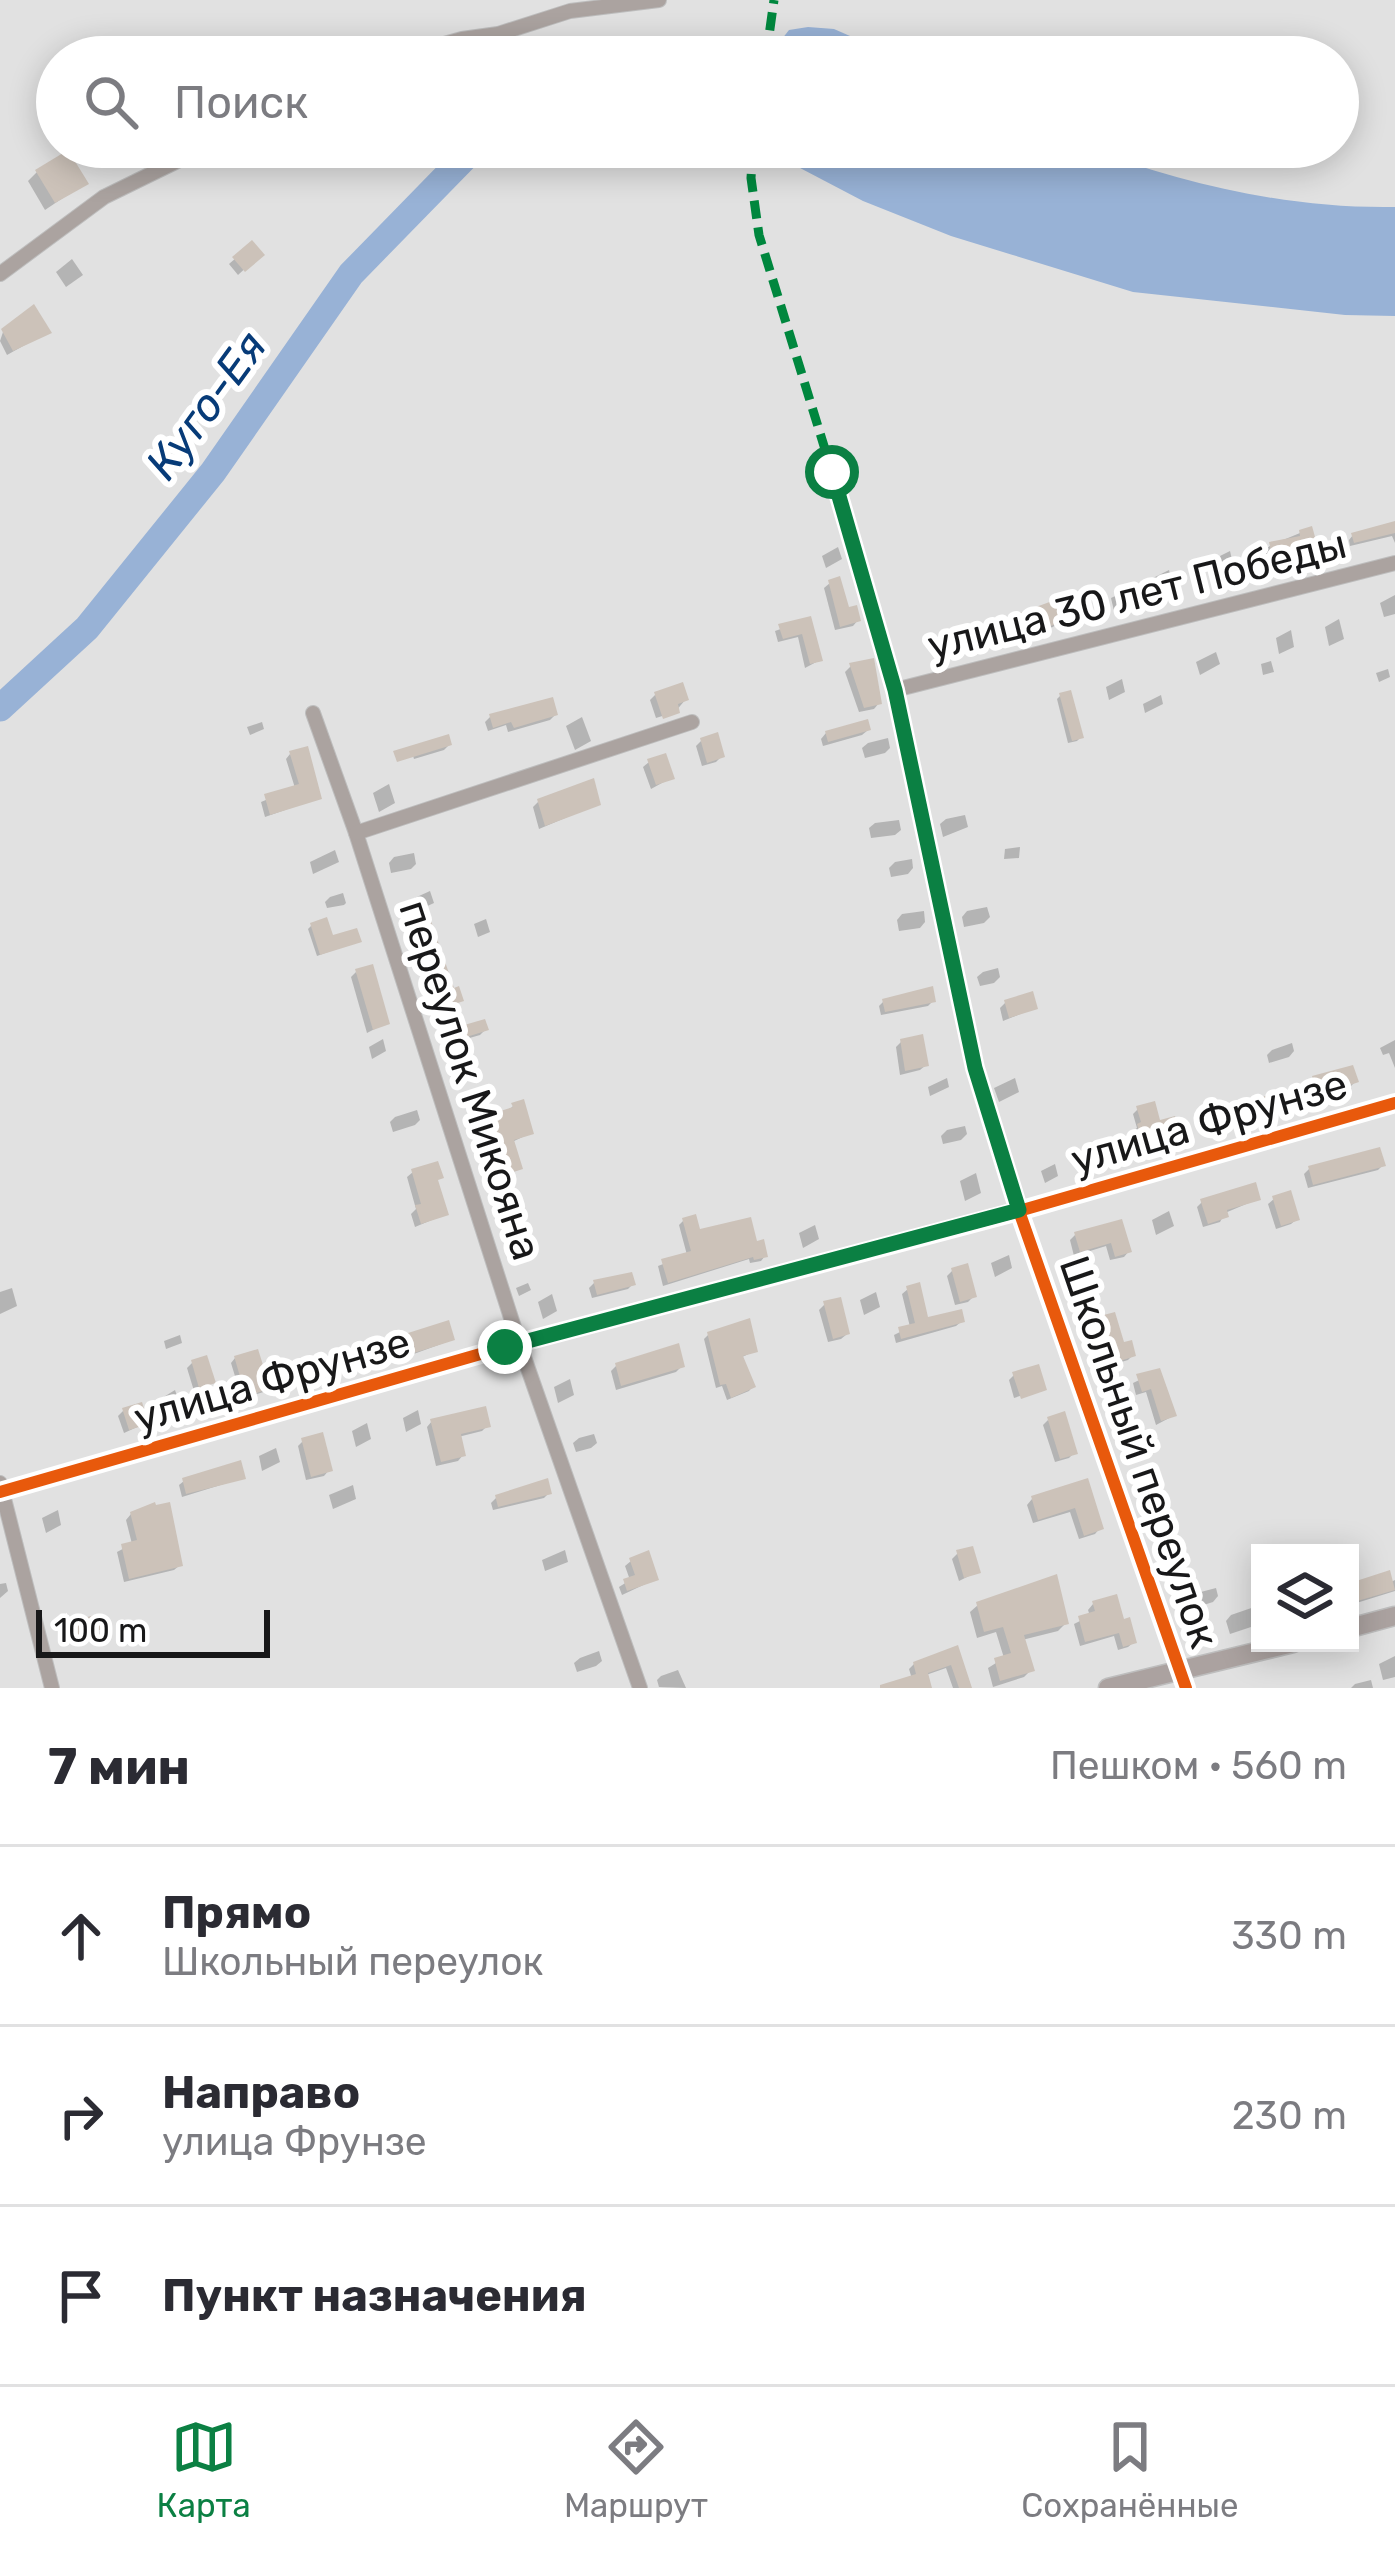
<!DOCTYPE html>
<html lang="ru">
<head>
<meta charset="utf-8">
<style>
	:root { --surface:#fff; --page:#f2f2f3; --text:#2b2b33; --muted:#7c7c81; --line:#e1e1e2; --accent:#0b8043 }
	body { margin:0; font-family:Rubik,sans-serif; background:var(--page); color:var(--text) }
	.controls { position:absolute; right:36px; bottom:36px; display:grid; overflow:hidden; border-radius:0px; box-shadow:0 6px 30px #0003 }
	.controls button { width:108px; height:108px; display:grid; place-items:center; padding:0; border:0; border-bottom:3px solid var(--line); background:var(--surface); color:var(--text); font:60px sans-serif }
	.scale { position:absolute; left:36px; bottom:30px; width:234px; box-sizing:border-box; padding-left:12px; border:6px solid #181819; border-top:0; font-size:33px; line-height:42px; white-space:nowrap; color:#181819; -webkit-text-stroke:9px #fff; paint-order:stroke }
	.stop { position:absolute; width:36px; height:36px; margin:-27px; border:9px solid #0b8043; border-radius:50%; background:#fff }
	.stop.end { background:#0b8043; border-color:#fff; box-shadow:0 3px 12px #0008 }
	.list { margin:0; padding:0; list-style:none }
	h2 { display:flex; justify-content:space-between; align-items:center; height:156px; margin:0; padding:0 48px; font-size:51px }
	h2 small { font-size:39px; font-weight:400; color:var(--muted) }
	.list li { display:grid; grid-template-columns:78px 1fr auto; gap:36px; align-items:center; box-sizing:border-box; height:180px; padding:0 48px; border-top:3px solid var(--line) }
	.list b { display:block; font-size:45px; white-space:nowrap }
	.list p { margin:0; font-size:39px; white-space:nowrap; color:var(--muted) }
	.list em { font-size:39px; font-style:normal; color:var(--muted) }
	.icon { flex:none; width:66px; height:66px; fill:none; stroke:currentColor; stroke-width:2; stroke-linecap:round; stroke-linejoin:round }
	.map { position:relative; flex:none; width:1395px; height:1688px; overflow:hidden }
	.search { position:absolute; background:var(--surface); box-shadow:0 6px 30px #0003; left:36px; right:36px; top:36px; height:132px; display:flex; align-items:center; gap:30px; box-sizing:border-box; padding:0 42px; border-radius:66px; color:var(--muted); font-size:45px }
	.sheet { height:696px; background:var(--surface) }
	nav { display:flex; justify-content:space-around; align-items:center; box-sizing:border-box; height:168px; border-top:3px solid var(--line); background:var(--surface); font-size:33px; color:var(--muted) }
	nav a { display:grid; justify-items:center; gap:6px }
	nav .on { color:var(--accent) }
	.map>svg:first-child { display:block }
	.water { fill:#98b2d6 }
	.shadow { fill:#0003 }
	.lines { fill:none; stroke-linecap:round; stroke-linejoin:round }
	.river { stroke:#98b2d6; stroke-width:27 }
	.building { fill:#ccc2b9 }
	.street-casing { stroke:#bdbdbd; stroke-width:16 }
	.secondary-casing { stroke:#bdbdbd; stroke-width:21 }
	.street { stroke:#aba3a0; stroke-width:14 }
	.secondary { stroke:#aba2a0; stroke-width:18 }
	.quiet { stroke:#00873e; stroke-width:9; stroke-dasharray:18 9; stroke-linecap:butt }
	.cycleway-casing { stroke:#fff; stroke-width:20 }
	.cycleway { stroke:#e8590c; stroke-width:12 }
	.route { stroke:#0b8043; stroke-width:15 }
	.labels { text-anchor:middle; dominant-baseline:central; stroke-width:12; stroke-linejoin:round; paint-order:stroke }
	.street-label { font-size:42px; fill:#181819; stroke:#fff }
	.water-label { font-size:45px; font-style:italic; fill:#073b78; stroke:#fff }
</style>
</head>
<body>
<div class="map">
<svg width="1395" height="1688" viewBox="0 0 1395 1688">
	<rect width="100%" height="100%" fill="#e1e1e1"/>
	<g class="water">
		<polygon points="808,27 834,29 898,57 779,57 782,39 789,30"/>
		<path d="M 767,147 L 1085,147 C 1182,184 1291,209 1395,207 L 1395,316 L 1345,315 L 1133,292 L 951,236 L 863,201 L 781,158 Z"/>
	</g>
	<g class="shadow">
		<polygon points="292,147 304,150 276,168 271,160"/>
		<polygon points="37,172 85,183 45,210 28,181"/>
		<polygon points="252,244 261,254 238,275 229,264"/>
		<polygon points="72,259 83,275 66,287 56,272"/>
		<polygon points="3,332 48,332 7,355 0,341"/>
		<polygon points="1395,524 1395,543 1392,536 1350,546 1349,540 1353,535"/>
		<polygon points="1300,533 1316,554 1311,560 1301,562 1300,557 1268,563 1265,550 1271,545"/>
		<polygon points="838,547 842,559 826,568 822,556"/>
		<polygon points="1230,551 1235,572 1219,580 1214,559"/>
		<polygon points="1169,570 1174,589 1156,598 1151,579"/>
		<polygon points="830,583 858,620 853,626 835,630 824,588"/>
		<polygon points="1126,591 1129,604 1114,611 1111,598"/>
		<polygon points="1395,595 1395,614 1384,617 1380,603"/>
		<polygon points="809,619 820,660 805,668 798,637 778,642 775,631"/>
		<polygon points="1339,619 1344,639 1329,646 1325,627"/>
		<polygon points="1058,622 1053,627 994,643 975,654 973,647 938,657 934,644 940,639"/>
		<polygon points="1291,630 1294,647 1279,654 1276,638"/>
		<polygon points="1216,652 1220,664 1200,675 1196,662"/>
		<polygon points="1271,661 1274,672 1263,675 1261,664"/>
		<polygon points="851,666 879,703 874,709 859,712 845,672"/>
		<polygon points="1388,669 1390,677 1379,682 1376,673"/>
		<polygon points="1122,679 1125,692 1109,700 1106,687"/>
		<polygon points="656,694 686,699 675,712 656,718 650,700"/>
		<polygon points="1061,695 1081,737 1077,741 1068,743 1057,699"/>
		<polygon points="1161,695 1163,704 1145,713 1143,704"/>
		<polygon points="555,715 550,720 508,732 506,725 488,731 485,722 490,717"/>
		<polygon points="582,717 591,741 575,750 566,726"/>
		<polygon points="262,722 264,729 250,735 247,727"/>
		<polygon points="868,730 862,735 823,746 821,739 826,733"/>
		<polygon points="888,738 890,748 885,753 865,758 862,748 868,743"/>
		<polygon points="701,741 722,756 716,762 702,766 696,746"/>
		<polygon points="449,745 444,750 414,759 412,752"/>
		<polygon points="290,754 319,798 265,817 261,802 295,788 286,759"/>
		<polygon points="649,762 671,778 651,789 643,767"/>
		<polygon points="389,784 395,803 379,812 373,793"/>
		<polygon points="539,801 598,804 539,829 533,807"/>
		<polygon points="965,815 968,827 943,837 940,824 946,819"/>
		<polygon points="899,820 901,830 895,835 871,838 869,828 875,823"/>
		<polygon points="1020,847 1019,858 1004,859 1005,849"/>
		<polygon points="335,850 339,862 313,874 310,862"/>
		<polygon points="414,853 416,864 411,869 391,873 389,863 394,857"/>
		<polygon points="912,859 913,868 908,874 891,877 889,868 895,862"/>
		<polygon points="430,891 434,903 412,913 408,901"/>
		<polygon points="343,893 346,903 344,905 327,908 325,902 330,897"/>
		<polygon points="987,907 990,917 984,923 964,927 962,917 967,911"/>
		<polygon points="924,911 925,922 920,928 899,931 897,920 902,914"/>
		<polygon points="486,919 490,932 478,937 474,924"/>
		<polygon points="312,925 331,939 358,941 317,956 308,929"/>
		<polygon points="416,929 460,1000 455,1005 436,1011 426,977 421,978 418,969 421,966 411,935"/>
		<polygon points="998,968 1000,977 994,983 980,986 977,977 983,972"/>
		<polygon points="356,972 386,1023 367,1033 351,977"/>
		<polygon points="884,1001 933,1001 928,1006 881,1015 879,1006"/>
		<polygon points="1005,1003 1035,1008 1003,1021 1000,1008"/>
		<polygon points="485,1030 480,1035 445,1045 443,1038 448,1033"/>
		<polygon points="383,1039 386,1051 372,1059 369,1047"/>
		<polygon points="1395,1040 1395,1068 1389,1053 1383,1055 1380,1048"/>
		<polygon points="901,1042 926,1065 920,1070 900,1075 896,1047"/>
		<polygon points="1292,1043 1294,1051 1289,1057 1269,1063 1267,1055 1272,1050"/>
		<polygon points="947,1078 949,1087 930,1096 928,1087"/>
		<polygon points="1015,1078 1019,1092 999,1102 994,1088"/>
		<polygon points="1313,1079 1355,1082 1350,1087 1312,1099 1308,1084"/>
		<polygon points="1248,1104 1274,1110 1248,1120 1244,1108"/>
		<polygon points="513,1106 531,1133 512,1142 520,1168 486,1182 471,1127 506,1113"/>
		<polygon points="1138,1109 1177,1133 1157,1143 1153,1152 1140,1156 1133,1131 1137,1128 1133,1114"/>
		<polygon points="417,1110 420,1120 415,1125 393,1132 390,1122 395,1117"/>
		<polygon points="965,1126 967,1134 961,1140 943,1144 941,1136 947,1130"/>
		<polygon points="1100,1143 1105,1160 1088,1169 1083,1152"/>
		<polygon points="1055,1164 1058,1176 1045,1183 1041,1171"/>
		<polygon points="1383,1165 1378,1170 1308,1188 1304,1174 1309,1169"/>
		<polygon points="413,1172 446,1214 415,1227 411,1214 416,1209 407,1177"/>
		<polygon points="976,1173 981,1193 965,1201 960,1181"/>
		<polygon points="1258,1199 1225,1213 1220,1222 1203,1227 1197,1207 1202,1202"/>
		<polygon points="1274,1199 1297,1219 1291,1224 1276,1229 1268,1204"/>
		<polygon points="1169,1211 1174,1226 1156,1235 1152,1220"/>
		<polygon points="683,1221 698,1232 755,1244 765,1256 761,1261 750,1263 749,1259 663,1286 658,1266 687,1255 679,1225"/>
		<polygon points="1120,1223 1129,1251 1124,1257 1110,1260 1106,1246 1074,1256 1070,1240 1075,1235"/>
		<polygon points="815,1225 819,1239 803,1248 799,1233"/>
		<polygon points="1009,1255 1012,1268 995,1277 991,1263"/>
		<polygon points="953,1270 973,1297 968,1302 955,1305 947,1276"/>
		<polygon points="595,1282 633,1284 628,1289 592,1298 589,1288"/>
		<polygon points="528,1283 531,1290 519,1296 516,1288"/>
		<polygon points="12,1288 17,1306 0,1314 0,1292"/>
		<polygon points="908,1289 926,1321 962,1321 956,1326 896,1343 894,1335 910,1327 902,1294"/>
		<polygon points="876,1292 880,1307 864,1315 860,1300"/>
		<polygon points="552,1294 557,1311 543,1319 538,1302"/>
		<polygon points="825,1304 847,1334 841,1339 828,1342 819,1310"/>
		<polygon points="1098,1320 1133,1355 1128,1360 1105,1367 1092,1325"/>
		<polygon points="180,1335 182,1343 166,1349 164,1341"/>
		<polygon points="708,1335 755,1351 740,1358 753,1386 749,1391 727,1400 722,1386 716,1388 704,1339"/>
		<polygon points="410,1336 452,1340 411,1355 406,1339"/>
		<polygon points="358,1345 364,1363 346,1373 341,1354"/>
		<polygon points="235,1358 261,1369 307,1378 242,1399 231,1363"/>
		<polygon points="193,1362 212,1382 207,1388 194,1391 187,1368"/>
		<polygon points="617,1365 682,1366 676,1372 616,1390 611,1371"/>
		<polygon points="1158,1371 1173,1416 1156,1425 1146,1392 1136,1395 1133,1383"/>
		<polygon points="1014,1375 1041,1389 1014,1398 1009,1380"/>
		<polygon points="570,1379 574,1395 558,1403 554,1387"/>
		<polygon points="175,1390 183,1414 169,1422 162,1398"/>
		<polygon points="124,1410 146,1423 124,1433 118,1416"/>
		<polygon points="418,1410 421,1424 406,1432 403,1418"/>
		<polygon points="1048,1420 1074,1453 1069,1458 1055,1462 1043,1425"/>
		<polygon points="432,1421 487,1426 482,1431 458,1437 463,1455 458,1461 436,1466 427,1427"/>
		<polygon points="367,1423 371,1439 356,1447 352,1431"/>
		<polygon points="594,1434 597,1443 591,1448 576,1452 573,1443 579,1438"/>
		<polygon points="303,1441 329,1470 324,1476 306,1480 298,1446"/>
		<polygon points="276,1448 280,1462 262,1471 259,1456"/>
		<polygon points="243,1478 182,1497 179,1485 184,1481"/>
		<polygon points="1086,1482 1100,1528 1095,1534 1079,1539 1070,1512 1033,1523 1027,1505 1032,1499"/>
		<polygon points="353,1485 356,1499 333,1509 329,1495"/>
		<polygon points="549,1493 544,1498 493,1510 491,1503 496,1498"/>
		<polygon points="58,1510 61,1525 46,1533 42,1518"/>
		<polygon points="131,1514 180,1565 174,1570 124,1582 117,1552 132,1544 126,1520"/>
		<polygon points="565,1550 568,1562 545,1571 542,1560"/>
		<polygon points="958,1553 977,1572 959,1581 952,1559"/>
		<polygon points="631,1561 656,1579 622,1595 619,1587 630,1580 625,1566"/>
		<polygon points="1388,1574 1391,1582 1395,1580 1395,1591 1350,1605 1350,1586"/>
		<polygon points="6,1583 8,1591 0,1598 0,1584"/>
		<polygon points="1216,1588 1218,1596 1213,1602 1194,1608 1192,1599 1197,1593"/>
		<polygon points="1093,1604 1134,1642 1128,1647 1118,1650 1114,1636 1080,1646 1074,1624 1090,1616 1088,1610"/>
		<polygon points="978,1605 1066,1623 1058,1631 1022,1640 1031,1670 1024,1677 993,1687 988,1668 1004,1658 996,1632 977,1638 970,1612"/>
		<polygon points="1260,1605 1260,1624 1230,1634 1226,1621 1231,1615"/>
		<polygon points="70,1624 99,1628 94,1633 67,1640 64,1630"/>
		<polygon points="956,1649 968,1688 953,1688 946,1668 926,1675 929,1688 889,1688 912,1679 909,1669 914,1664"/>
		<polygon points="599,1651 602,1661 596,1666 577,1672 574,1663 580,1658"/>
		<polygon points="1395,1656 1395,1677 1383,1680 1379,1664"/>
		<polygon points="678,1670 686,1688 659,1687 657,1680 661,1676"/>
		<polygon points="1371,1680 1373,1688 1351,1688 1355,1684"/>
	</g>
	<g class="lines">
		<polyline class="river" points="0,708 87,628 213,472 351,274 475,147"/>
	</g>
	<g class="building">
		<polygon points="68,150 89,184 55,203 35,170"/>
		<polygon points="252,240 265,255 245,272 232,257"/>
		<polygon points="34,304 52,333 13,351 1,329"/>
		<polygon points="1395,521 1395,533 1354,543 1351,533"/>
		<polygon points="1312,526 1320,555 1306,559 1305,553 1273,560 1269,542 1300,536 1299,530"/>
		<polygon points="840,576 849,607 857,605 861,621 840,627 828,580"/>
		<polygon points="1055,600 1061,623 995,641 996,645 980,650 978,644 943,653 938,636 955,632 956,636"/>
		<polygon points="811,616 823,661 810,664 802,634 783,639 778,624"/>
		<polygon points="874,658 882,704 864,708 849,663"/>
		<polygon points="683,682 689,700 678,704 680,713 663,719 654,692"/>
		<polygon points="1071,690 1084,738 1072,741 1059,693"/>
		<polygon points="553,697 558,715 514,728 511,722 493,728 489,714"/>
		<polygon points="868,719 871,730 828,742 825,731"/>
		<polygon points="718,732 725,757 707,763 700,738"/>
		<polygon points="449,734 452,745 397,762 393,751"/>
		<polygon points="308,746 322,799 270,815 264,794 299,784 289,751"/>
		<polygon points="666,753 675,779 656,785 647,759"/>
		<polygon points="594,778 601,805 545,826 537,799"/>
		<polygon points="327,917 333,935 357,928 362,942 320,955 310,923"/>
		<polygon points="431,921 454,988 459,986 464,1001 442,1008 431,973 427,975 422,961 425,960 415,927"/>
		<polygon points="373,964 390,1024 373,1030 355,969"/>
		<polygon points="933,986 936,1002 885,1012 882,999"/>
		<polygon points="1033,991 1038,1009 1009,1018 1004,1000"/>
		<polygon points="485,1019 489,1030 450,1042 447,1030"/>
		<polygon points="923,1034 929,1066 905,1071 900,1039"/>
		<polygon points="1353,1065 1359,1082 1317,1096 1312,1076"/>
		<polygon points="1273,1094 1278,1111 1251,1118 1246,1101"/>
		<polygon points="524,1099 534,1134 514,1140 523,1169 491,1179 475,1119 513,1107 511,1103"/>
		<polygon points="1155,1101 1160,1120 1175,1116 1180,1134 1160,1140 1162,1148 1145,1152 1137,1124 1141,1122 1136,1106"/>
		<polygon points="1380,1147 1386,1166 1313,1185 1308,1166"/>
		<polygon points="438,1161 444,1178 438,1180 449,1215 421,1224 415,1205 421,1204 411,1169"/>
		<polygon points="1256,1182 1261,1200 1227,1210 1229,1217 1208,1224 1200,1199"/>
		<polygon points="1291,1190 1300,1220 1281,1226 1272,1196"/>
		<polygon points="696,1214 700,1229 751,1217 757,1241 764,1239 768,1257 754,1260 753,1257 668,1283 661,1259 691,1251 682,1218"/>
		<polygon points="1122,1219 1132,1252 1115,1257 1111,1243 1080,1252 1074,1232"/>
		<polygon points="968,1263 977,1297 960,1302 951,1268"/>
		<polygon points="632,1272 636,1285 597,1295 593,1280"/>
		<polygon points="920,1282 928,1317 962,1309 965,1322 901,1339 898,1327 915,1323 906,1286"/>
		<polygon points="841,1297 850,1334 833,1339 823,1301"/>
		<polygon points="1115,1312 1124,1342 1132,1340 1136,1356 1110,1364 1096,1317"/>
		<polygon points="750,1318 758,1352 743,1356 756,1387 731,1398 726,1384 720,1385 707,1332"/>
		<polygon points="449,1320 455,1340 414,1353 408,1333"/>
		<polygon points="679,1343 685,1367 621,1386 615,1363"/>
		<polygon points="258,1349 263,1365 277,1361 278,1366 304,1358 311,1379 299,1382 298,1378 246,1397 234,1356"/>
		<polygon points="207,1355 216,1383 199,1388 191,1360"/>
		<polygon points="1039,1364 1047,1390 1021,1399 1012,1372"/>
		<polygon points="1160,1368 1177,1416 1161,1421 1151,1389 1142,1392 1136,1374"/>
		<polygon points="142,1402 149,1424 129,1430 122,1408"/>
		<polygon points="486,1406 491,1427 461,1434 466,1456 441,1462 430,1419"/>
		<polygon points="1065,1411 1078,1454 1060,1459 1047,1417"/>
		<polygon points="323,1432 333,1471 311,1477 301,1438"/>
		<polygon points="241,1460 246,1479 186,1494 182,1478"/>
		<polygon points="548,1478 552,1494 498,1507 495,1495"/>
		<polygon points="1088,1478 1104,1529 1084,1536 1075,1508 1038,1520 1031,1496"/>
		<polygon points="155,1502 156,1505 170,1502 183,1566 129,1579 121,1544 137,1540 130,1512"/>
		<polygon points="973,1546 981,1573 964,1578 956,1550"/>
		<polygon points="649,1550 659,1580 627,1591 623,1579 635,1575 629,1558"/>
		<polygon points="1390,1570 1395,1590 1354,1602 1350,1583"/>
		<polygon points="1057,1574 1069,1624 1024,1635 1035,1671 1000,1681 994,1658 1011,1653 1003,1627 984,1632 976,1602"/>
		<polygon points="1117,1594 1124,1619 1130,1617 1137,1643 1123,1647 1119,1633 1085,1642 1078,1616 1095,1611 1092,1601"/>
		<polygon points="99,1614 103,1629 72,1637 68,1622"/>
		<polygon points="958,1645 972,1688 959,1688 951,1665 928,1673 932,1688 880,1688 880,1685 916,1674 913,1662"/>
	</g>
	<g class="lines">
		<g class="street-casing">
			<g id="street">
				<polyline points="398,57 462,39 498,34 570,11 659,0"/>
				<polyline points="0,274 104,197 206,147"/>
				<polyline points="832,472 895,690 975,1068 1019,1211 1181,1672"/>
				<polyline points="895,690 1395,563"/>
				<polyline points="313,713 356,833 519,1343 640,1688"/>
				<polyline points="356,833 692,722"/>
				<polyline points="0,1483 52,1688"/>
				<polyline points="0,1492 519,1343 1019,1211 1395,1103"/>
			</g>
		</g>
		<g class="secondary-casing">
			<g id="secondary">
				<polyline points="1350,1628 1395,1616"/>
				<polyline points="1108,1688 1293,1643"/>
			</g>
		</g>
		<use href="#street" class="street"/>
		<use href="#secondary" class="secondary"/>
		<g class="quiet">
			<polyline points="766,57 774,0"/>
			<polyline points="753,147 751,178 759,235 832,472"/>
		</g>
		<g class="cycleway-casing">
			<g id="cycleway">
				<polyline points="832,472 895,690 975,1068 1019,1211 1186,1688"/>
				<polyline points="0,1492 519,1343 1019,1211 1395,1103"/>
			</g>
		</g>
		<use href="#cycleway" class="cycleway"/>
	</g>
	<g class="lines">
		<polyline class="route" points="505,1347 1019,1210 975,1068 895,690 832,472"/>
	</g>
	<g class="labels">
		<g class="street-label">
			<text transform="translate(1137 595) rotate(-14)">улица 30 лет Победы</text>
			<text transform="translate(470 1080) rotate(72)">переулок Микояна</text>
			<text transform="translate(1209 1122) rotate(-16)">улица Фрунзе</text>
			<text transform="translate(272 1380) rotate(-16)">улица Фрунзе</text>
			<text transform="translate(1139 1452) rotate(71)">Школьный переулок</text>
		</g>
		<g class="water-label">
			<text transform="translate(206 405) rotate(-54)">Куго-Ея</text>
		</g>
	</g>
</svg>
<div class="controls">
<button><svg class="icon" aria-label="layers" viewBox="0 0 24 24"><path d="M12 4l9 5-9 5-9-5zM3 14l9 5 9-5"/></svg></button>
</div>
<div class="scale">100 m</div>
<div class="stop" style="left:832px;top:472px"></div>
<div class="stop end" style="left:505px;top:1347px"></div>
<div class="search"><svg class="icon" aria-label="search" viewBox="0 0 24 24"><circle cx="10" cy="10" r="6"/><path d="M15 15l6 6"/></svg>Поиск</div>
</div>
<section class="sheet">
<h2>7 мин<small>Пешком · 560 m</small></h2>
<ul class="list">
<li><svg class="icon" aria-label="ahead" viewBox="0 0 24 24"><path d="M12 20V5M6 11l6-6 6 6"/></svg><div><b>Прямо</b><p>Школьный переулок</p></div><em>330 m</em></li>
<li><svg class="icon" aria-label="right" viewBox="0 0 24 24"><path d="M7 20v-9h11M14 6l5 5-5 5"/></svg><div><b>Направо</b><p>улица Фрунзе</p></div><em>230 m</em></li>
<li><svg class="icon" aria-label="arrive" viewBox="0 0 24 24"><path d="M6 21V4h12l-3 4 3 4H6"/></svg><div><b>Пункт назначения</b></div></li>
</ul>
</section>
<nav>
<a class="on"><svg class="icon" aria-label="map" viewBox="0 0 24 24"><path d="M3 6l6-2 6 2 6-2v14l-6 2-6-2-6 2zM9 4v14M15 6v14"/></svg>Карта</a>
<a><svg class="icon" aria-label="directions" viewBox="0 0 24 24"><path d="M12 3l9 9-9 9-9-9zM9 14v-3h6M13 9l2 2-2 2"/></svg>Маршрут</a>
<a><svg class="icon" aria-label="saved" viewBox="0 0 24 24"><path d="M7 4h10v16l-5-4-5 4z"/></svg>Сохранённые</a>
</nav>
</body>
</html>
